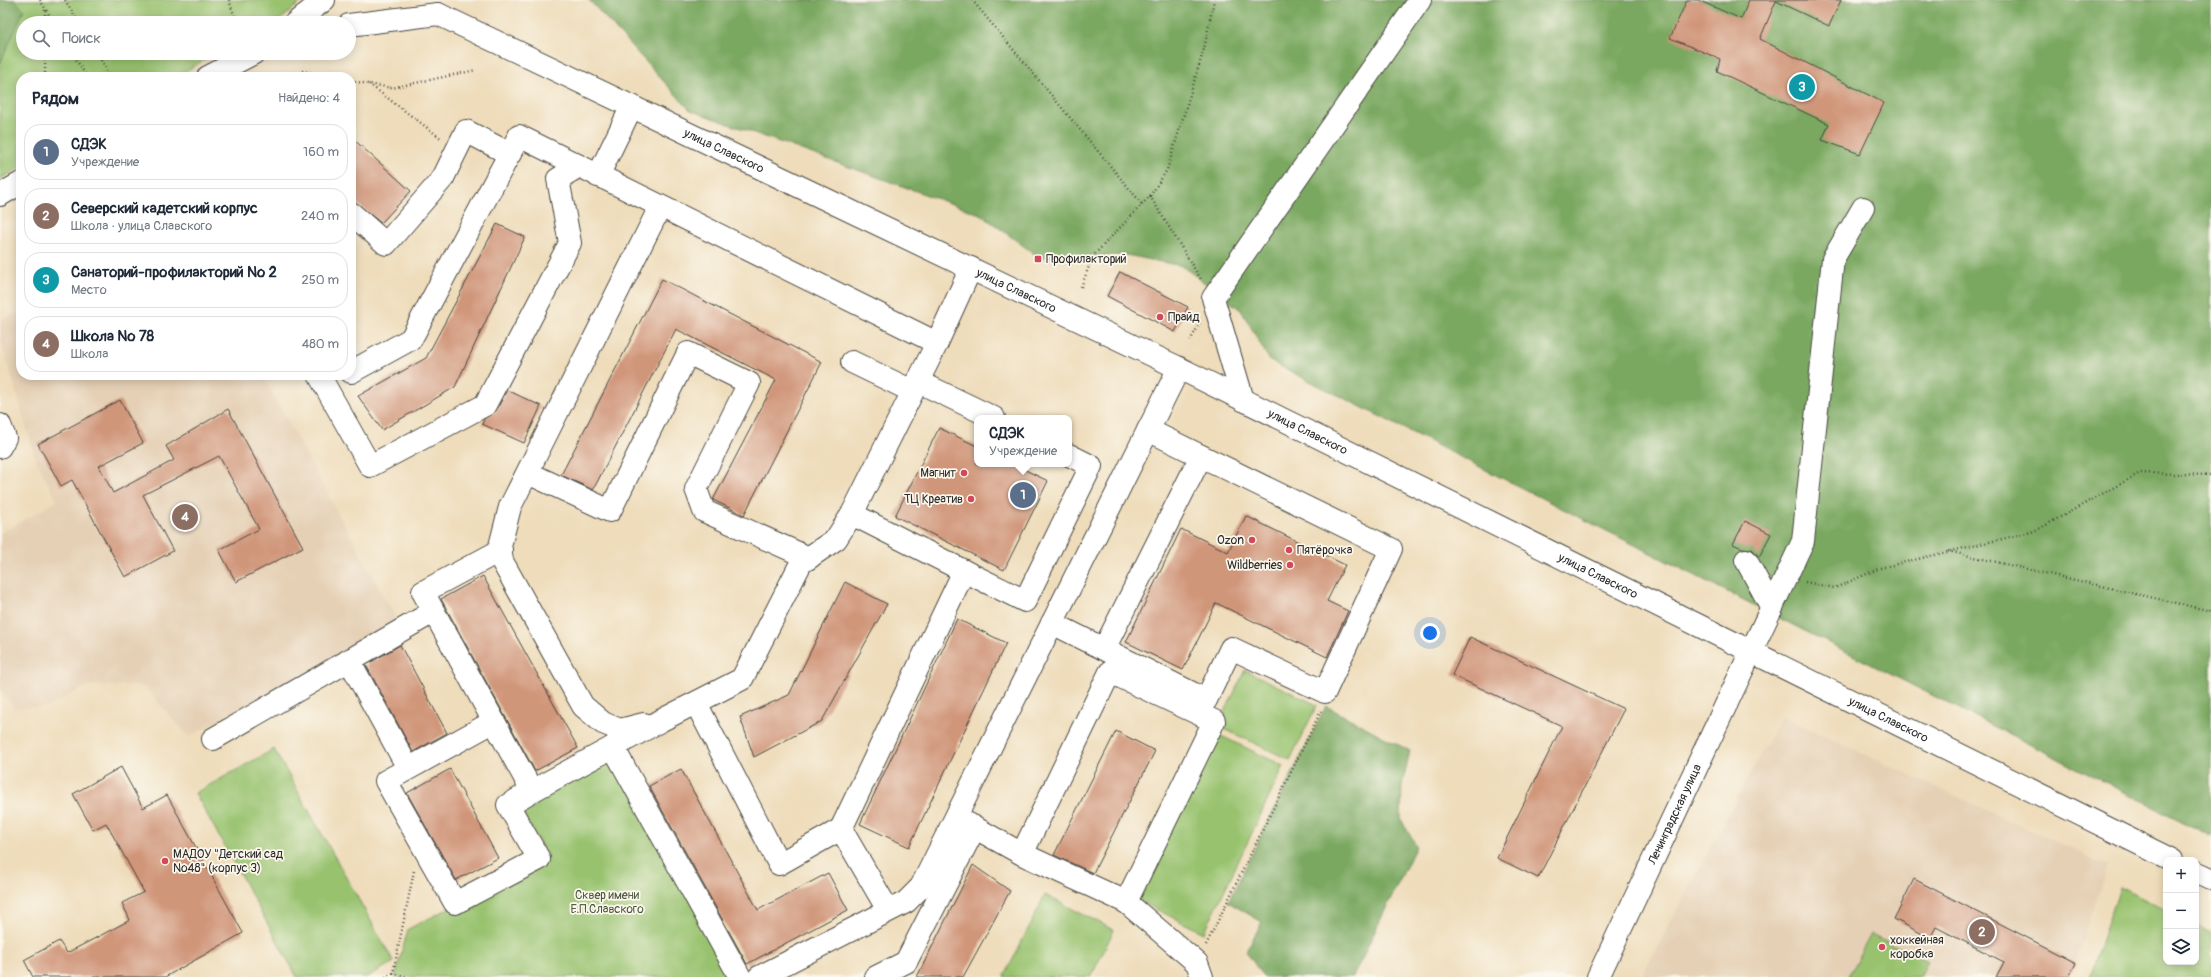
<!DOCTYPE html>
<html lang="ru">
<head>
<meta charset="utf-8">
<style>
	:root { --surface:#fff; --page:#f2f2f3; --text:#1f2937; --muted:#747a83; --line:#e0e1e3; --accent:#d1495b }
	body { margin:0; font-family:Pangolin,sans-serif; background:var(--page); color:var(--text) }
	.controls { position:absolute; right:12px; bottom:12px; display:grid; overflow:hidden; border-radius:8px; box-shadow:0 2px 10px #0003 }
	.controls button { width:36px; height:36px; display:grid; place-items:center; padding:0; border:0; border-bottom:1px solid var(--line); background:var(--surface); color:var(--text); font:20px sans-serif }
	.you { position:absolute; left:1430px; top:633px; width:14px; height:14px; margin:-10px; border:3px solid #fff; border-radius:50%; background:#1a73e8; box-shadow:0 0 0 6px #1a73e833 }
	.badge { display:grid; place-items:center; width:26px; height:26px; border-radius:50%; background:var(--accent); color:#fff; font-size:13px; font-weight:700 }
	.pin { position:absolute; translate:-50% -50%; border:2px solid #fff; box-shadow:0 1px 4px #0006 }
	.popup { position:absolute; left:974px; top:415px; width:98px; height:52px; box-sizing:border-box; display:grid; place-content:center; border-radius:8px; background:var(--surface); filter:drop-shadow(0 1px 3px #0005); font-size:13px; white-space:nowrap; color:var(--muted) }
	.popup b { font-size:15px; color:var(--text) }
	.popup::after { content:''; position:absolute; left:50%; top:100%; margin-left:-8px; border:8px solid transparent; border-top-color:var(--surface) }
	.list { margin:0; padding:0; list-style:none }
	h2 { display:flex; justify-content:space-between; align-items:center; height:52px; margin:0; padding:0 16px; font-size:17px }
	h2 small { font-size:13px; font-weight:400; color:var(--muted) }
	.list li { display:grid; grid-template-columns:26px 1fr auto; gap:12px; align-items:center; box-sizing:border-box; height:56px; margin:0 8px 8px; padding:0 8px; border:1px solid var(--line); border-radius:16px }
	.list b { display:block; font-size:15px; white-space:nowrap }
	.list p { margin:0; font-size:13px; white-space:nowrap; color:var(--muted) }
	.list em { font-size:13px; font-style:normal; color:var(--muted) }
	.icon { flex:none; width:22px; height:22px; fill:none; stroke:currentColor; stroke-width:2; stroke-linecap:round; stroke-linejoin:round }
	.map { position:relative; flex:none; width:2211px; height:977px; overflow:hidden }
	.search { position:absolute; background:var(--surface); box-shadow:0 2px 10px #0003; left:16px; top:16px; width:340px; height:44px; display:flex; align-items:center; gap:10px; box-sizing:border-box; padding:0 14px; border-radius:22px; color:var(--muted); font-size:15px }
	.panel { position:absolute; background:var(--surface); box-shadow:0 2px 10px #0003; left:16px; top:72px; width:340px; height:308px; border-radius:16px }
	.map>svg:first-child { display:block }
	.built { fill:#e5d0b5 }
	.green { fill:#98c26e; stroke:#62764c }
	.forest { fill:#7aa861; stroke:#526a46 }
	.building { fill:#d0967a }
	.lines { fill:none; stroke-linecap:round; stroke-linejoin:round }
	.minor-casing { stroke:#484640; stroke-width:24 }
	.major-casing { stroke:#484640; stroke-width:24 }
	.path { stroke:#484640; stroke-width:2.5; stroke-dasharray:1 3; stroke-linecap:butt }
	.minor { stroke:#fff; stroke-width:22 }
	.major { stroke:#fff; stroke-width:22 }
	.poi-dot { fill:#d1495b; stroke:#fbf7ec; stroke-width:1.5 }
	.labels { text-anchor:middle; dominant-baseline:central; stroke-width:3.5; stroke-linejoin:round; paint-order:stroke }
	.street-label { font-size:12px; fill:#2b2b2b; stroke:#fbf7ec }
	.poi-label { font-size:12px; fill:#2b2b2b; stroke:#fbf7ec; text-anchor:start }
	.park-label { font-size:12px; fill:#4c583f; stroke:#fbf7ec }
</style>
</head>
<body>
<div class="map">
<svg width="2211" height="977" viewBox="0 0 2211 977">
	<rect width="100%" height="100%" fill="#fbf7ec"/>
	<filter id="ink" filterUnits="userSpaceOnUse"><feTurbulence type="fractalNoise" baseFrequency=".025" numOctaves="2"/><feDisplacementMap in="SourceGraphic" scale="8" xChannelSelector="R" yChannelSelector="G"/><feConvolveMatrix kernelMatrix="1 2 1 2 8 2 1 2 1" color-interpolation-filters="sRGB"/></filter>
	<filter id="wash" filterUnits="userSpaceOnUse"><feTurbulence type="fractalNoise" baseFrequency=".012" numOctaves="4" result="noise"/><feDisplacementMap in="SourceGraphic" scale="16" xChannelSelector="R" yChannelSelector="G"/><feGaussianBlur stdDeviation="0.9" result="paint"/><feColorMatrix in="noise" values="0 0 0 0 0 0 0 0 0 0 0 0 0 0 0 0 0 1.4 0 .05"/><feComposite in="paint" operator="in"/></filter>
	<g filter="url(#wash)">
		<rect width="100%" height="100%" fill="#eedcba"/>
		<g class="built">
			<polygon points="21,311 21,375 262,375 398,622 189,737 143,686 89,685 47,707 13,708 0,687 0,534 57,501 36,460 0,337 0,321"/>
			<polygon points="1781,716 2108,866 2069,977 1641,977"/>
		</g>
		<g class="green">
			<polygon points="0,0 303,0 284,17 271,23 23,23 23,53 216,53 176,77 21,77 21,167 0,179"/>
			<polygon points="1245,670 1317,705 1290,760 1218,726"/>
			<polygon points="1217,734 1284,766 1204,933 1137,900"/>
			<polygon points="274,749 394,962 367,977 297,977 195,793"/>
			<polygon points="611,755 734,977 395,977 408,929 548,858 518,806"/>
			<polygon points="2120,887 2166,910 2166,962 2196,962 2196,925 2211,932 2211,977 2089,977"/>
			<polygon points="1045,895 1114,930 1091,977 1004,977"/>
			<polygon points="1871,934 1928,961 1920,977 1848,977"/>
		</g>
		<g class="forest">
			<polygon points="0,0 15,0 24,10 0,64"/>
			<polygon points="589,0 2211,0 2211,836 1270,361 1241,310 1182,266 1126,255 1040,258 980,214 690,110"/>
			<polygon points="1326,706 1410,751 1402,785 1401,819 1416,846 1353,977 1263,977 1246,951 1262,922 1228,902"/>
		</g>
		<g id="blocks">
			<g class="building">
				<polygon points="1687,0 1698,0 1741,19 1749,0 1841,0 1829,26 1776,1 1760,39 1884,103 1860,154 1822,140 1829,124 1717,71 1720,59 1670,38"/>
				<polygon points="351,137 411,191 381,223 351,199"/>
				<polygon points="497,224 525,237 455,387 382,430 358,396 426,358"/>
				<polygon points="1120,272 1188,307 1175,332 1107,296"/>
				<polygon points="662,279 822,362 744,515 713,500 776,380 676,329 593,490 561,475"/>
				<polygon points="507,390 541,406 524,443 482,424 484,419 496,411"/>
				<polygon points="120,400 143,443 99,466 113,493 174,460 166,446 228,409 303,547 236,582 219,550 259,529 219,456 143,495 173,551 125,577 72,480 61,486 38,444"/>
				<polygon points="939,428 977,446 977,464 1013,464 1048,481 1004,570 895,516"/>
				<polygon points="1246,516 1345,565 1327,601 1348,611 1327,657 1216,603 1183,670 1126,642 1181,529 1228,552"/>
				<polygon points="1745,521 1771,534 1759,557 1752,549 1742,548 1733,544"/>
				<polygon points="483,576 578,748 535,771 441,599"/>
				<polygon points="845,582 887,604 822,721 754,757 740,717 789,695"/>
				<polygon points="957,619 1006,643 909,847 860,824"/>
				<polygon points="1470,637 1624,709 1538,878 1497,858 1562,726 1452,675"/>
				<polygon points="400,645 447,733 413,752 366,665"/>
				<polygon points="1116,731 1155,751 1093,873 1054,855"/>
				<polygon points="121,767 143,808 167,795 243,933 165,977 33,977 24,960 59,941 67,953 130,920 122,903 144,892 106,823 93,830 73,794"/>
				<polygon points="450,769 498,858 456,880 407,793"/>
				<polygon points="681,769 758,910 828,873 848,910 747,964 649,786"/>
				<polygon points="973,865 1010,891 963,977 917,977"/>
				<polygon points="1914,879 2076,963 2069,977 1996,977 2004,962 1936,927 1930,938 1894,919"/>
			</g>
		</g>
	</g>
	<g filter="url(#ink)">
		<use href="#blocks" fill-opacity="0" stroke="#484640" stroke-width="1"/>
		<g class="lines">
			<g class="minor-casing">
				<g id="minor">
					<polyline points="598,176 632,106"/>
					<polyline points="351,213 386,244 443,178 466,131 510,154"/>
					<polyline points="852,362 912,391"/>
					<polyline points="351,372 411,339 519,136 937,343 971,268"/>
					<polyline points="319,375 370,466 485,405 570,243 558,179 579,166"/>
					<polyline points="917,381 994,418"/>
					<polyline points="1243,400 1213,298 1420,0"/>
					<polyline points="0,425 5,438 0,447"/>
					<polyline points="528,473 610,511 688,353 749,383 696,489 704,511 809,558"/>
					<polyline points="852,514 964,571"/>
					<polyline points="501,550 423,592 532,791 613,747"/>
					<polyline points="1746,560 1772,608"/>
					<polyline points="1052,623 1206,700 1231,648 1325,692 1391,549 1148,430"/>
					<polyline points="1104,649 1201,456"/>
					<polyline points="349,660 408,768"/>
					<polyline points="696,703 779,864 841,829 888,910"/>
					<polyline points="493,722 386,781 455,903 539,859 508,805 532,791"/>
					<polyline points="644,724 620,730 603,723 583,706 502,561 500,546 510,507 660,207"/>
					<polyline points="213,739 433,612"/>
					<polyline points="956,817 1022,854 1110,672 1214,721 1126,902 1022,854"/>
					<polyline points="841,829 964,571 1025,601 1091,466 1069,455"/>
					<polyline points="1126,902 1197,963 1202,977"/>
					<polyline points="740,977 613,747 660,721 742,679 801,563 836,539 852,514 937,343"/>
					<polyline points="759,977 906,902 921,887 1179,368"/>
					<polyline points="876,977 906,962 975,827"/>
					<path id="s1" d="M 1598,977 L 1803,541 L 1833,259 L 1863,208"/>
				</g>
			</g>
			<g class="major-casing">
				<g id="major">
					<path id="s2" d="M 438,14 L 1179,368 L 2172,860"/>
					<polyline points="295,23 324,0"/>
					<polyline points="349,25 438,14"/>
					<polyline points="208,77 254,53"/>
					<polyline points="0,195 21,183"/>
					<polyline points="2196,872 2211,879"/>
				</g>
			</g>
			<g class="path">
				<polyline points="40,0 54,23"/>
				<polyline points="65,0 79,23"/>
				<polyline points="229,0 237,23"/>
				<polyline points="972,0 1142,204"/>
				<polyline points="45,23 45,10"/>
				<polyline points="72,53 87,77"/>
				<polyline points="97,53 111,77"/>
				<polyline points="302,71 333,77"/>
				<polyline points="45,77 45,53"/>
				<polyline points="351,81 392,88 476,70"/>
				<polyline points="369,84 442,139"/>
				<polyline points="1150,196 1202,281"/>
				<polyline points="1081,287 1093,256 1150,196 1167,170 1204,49 1214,0"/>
				<polyline points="1190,341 1200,323"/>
				<polyline points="1948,551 2211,611"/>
				<polyline points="1805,582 1835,588 1880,568 2035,531 2140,473 2211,475"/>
				<polyline points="1206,945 1321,711"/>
				<polyline points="393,973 407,977"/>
				<polyline points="385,977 393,973 414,871"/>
			</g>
			<use href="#minor" class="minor"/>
			<use href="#major" class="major"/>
		</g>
	</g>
	<g class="poi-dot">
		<rect x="1034" y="255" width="8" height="8" rx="2"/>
		<circle cx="1160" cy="317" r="4"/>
		<circle cx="964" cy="473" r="4"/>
		<circle cx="971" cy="499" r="4"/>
		<circle cx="1252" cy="540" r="4"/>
		<circle cx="1289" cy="550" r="4"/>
		<circle cx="1290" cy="565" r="4"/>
		<circle cx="165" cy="861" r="4"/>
		<circle cx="1882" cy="947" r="4"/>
	</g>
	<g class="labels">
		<g class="street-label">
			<text stroke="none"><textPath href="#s2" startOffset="317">улица Славского</textPath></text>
			<text stroke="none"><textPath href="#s2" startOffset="641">улица Славского</textPath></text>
			<text stroke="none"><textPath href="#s2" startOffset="965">улица Славского</textPath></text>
			<text stroke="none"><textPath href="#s2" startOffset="1289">улица Славского</textPath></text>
			<text stroke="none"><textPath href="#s2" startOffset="1613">улица Славского</textPath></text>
			<text stroke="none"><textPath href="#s1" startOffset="180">Ленинградская улица</textPath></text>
		</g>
		<g class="poi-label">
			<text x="1046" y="259">Профилакторий</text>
			<text x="1168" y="317">Прайд</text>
			<text x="956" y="473" text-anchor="end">Магнит</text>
			<text x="963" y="499" text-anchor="end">ТЦ Креатив</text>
			<text x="1244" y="540" text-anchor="end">Ozon</text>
			<text x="1297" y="550">Пятёрочка</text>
			<text x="1282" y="565" text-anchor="end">Wildberries</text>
			<text x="173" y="854">МАДОУ "Детский сад<tspan x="173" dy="14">№48" (корпус 3)</tspan></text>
			<text x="1890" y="940">хоккейная<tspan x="1890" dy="14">коробка</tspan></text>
		</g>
		<g class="park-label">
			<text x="607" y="895">Сквер имени<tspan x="607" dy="14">Е.П.Славского</tspan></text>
		</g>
	</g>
</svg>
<div class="controls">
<button>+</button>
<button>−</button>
<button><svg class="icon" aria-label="layers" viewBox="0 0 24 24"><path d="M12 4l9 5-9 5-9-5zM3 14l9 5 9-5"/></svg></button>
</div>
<div class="you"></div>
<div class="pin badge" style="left:1023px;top:495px;background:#5c6f8a">1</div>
<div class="popup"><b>СДЭК</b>Учреждение</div>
<div class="pin badge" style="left:1982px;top:932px;background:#8d6e63">2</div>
<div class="pin badge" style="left:1802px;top:87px;background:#0f9aa8">3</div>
<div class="pin badge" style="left:185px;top:517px;background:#8d6e63">4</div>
<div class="search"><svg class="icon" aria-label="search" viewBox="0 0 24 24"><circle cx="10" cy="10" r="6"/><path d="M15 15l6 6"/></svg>Поиск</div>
<section class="panel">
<h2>Рядом<small>Найдено: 4</small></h2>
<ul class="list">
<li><span class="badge" style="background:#5c6f8a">1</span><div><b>СДЭК</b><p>Учреждение</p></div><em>160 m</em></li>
<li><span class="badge" style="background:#8d6e63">2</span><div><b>Северский кадетский корпус</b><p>Школа · улица Славского</p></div><em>240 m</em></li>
<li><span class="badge" style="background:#0f9aa8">3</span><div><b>Санаторий-профилакторий № 2</b><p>Место</p></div><em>250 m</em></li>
<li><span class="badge" style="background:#8d6e63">4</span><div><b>Школа № 78</b><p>Школа</p></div><em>480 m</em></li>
</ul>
</section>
</div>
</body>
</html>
